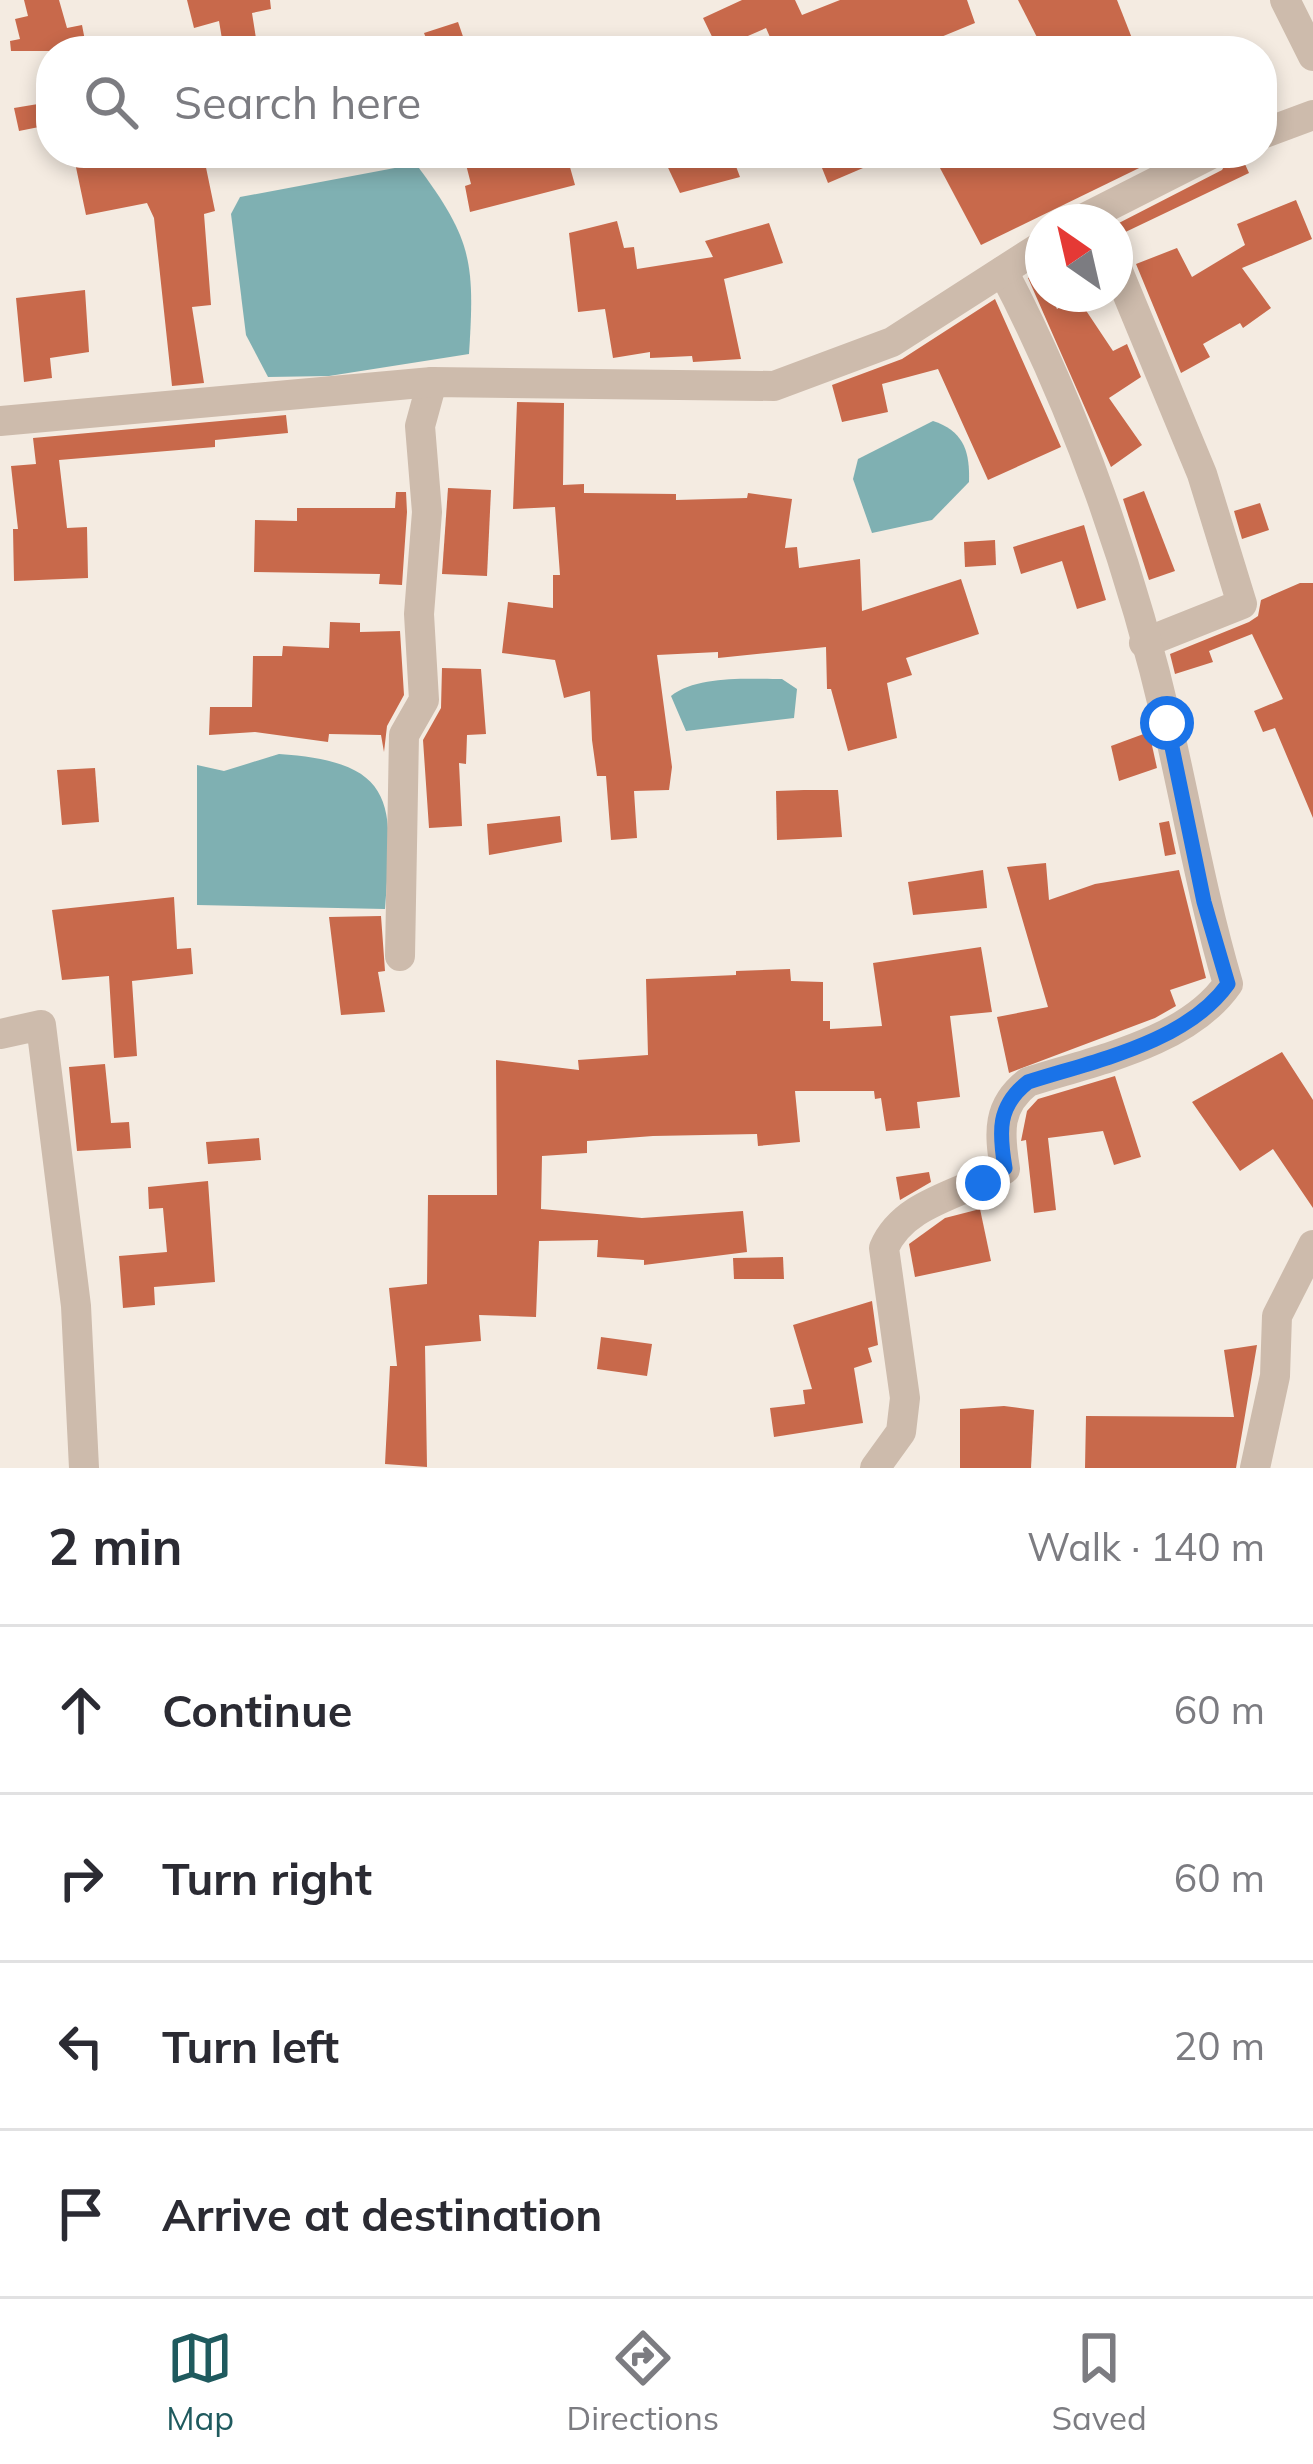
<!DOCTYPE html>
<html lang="en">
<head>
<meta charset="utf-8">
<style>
	:root { --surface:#fff; --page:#f2f2f3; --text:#2b2b33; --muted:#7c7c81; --line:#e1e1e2; --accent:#1f5a5e }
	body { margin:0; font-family:Mulish,sans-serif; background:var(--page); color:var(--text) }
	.compass { position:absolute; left:1025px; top:204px; width:108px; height:108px; border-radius:50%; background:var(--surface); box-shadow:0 6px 18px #0003; rotate:326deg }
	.stop { position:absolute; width:36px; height:36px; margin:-27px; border:9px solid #1a73e8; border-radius:50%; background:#fff }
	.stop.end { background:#1a73e8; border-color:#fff; box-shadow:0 3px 12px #0008 }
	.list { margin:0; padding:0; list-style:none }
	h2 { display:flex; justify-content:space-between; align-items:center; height:156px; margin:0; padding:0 48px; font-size:51px }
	h2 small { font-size:39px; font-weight:400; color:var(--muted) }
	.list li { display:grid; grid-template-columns:78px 1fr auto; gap:36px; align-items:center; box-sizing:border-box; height:168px; padding:0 48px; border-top:3px solid var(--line) }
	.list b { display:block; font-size:45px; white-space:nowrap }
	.list em { font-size:39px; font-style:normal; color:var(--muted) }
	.icon { flex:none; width:66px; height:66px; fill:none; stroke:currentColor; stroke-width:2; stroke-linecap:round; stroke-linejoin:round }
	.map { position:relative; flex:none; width:1313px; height:1468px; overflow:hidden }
	.search { position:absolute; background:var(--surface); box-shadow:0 6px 18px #0003; left:36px; right:36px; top:36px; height:132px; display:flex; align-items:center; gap:30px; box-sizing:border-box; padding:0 42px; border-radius:48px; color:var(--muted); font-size:45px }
	.sheet { height:828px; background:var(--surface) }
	nav { display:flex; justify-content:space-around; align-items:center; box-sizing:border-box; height:168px; border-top:3px solid var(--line); background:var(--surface); font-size:33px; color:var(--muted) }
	nav a { display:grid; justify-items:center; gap:6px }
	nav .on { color:var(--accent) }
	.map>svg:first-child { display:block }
	.water { fill:#7fb0b2 }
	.building { fill:#c8694b }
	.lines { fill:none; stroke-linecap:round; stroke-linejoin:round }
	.minor { stroke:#cdbbac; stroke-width:30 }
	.tertiary { stroke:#cdbbac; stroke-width:30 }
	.route { stroke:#1a73e8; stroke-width:15 }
</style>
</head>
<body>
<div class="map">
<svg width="1313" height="1468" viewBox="0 0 1313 1468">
	<rect width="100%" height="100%" fill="#f4ebe1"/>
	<g class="water">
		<path d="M 416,164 C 472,239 475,261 469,354 L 329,376 L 268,377 L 246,335 L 231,214 L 240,197 Z"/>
		<path d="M 933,421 C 964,431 970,452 969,482 L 932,520 L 872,533 L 853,479 L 858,459 Z"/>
		<path d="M 782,679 L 797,689 L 794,718 L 686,731 L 671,696 C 697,675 749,679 782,679 Z"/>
		<path d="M 279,754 C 399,762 393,804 385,909 L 197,905 L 197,765 L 224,771 Z"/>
	</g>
	<g class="building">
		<polygon points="24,0 59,0 67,28 82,25 87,51 11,51 10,41 20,39 15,19 28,16"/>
		<polygon points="187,0 270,0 271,9 252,13 258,51 224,51 219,21 194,28"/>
		<polygon points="742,0 795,0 802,15 840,0 967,0 975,23 907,51 776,51 766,28 718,49 703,18"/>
		<polygon points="1018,0 1117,0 1137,51 1044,51"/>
		<polygon points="458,22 468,51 431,51 424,33"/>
		<polygon points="44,103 49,125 19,131 14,108"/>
		<polygon points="73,153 203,153 215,211 204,214 211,305 192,307 204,383 172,386 154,218 147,203 86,215"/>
		<polygon points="463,153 566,153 575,185 470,212 465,186 471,184"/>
		<polygon points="661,153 731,153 740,177 680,193"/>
		<polygon points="816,153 898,153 828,183"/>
		<polygon points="932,153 1170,153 981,245"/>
		<polygon points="1232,153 1240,153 1249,173 1115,237 1115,225 1222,170"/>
		<polygon points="1296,200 1312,239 1242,268 1271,308 1243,328 1240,323 1203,344 1210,357 1181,373 1136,264 1177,248 1192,277 1245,245 1237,224"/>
		<polygon points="617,221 624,248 634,247 637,269 713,257 705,241 769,223 783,263 724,279 741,359 693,362 692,356 650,358 650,352 613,358 605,309 578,312 569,233"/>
		<polygon points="1041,271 1043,294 1050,294 1057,309 1077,297 1113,351 1127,344 1141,377 1109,398 1142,445 1111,467 1028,278"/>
		<polygon points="85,290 89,352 50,358 52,378 24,382 16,298"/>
		<polygon points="995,299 1061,447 988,480 938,369 882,384 888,412 842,422 832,385 902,359"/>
		<polygon points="517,402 564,403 563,485 584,484 584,493 676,494 676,500 747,498 748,493 792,499 785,548 797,547 799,568 860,559 862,611 961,579 979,634 906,658 912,675 887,683 897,738 848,751 831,689 827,689 826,647 718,658 718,652 657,655 672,767 669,790 634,791 637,838 611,840 606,776 597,776 592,740 590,691 564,698 555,660 502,653 508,602 553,608 553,575 560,575 555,507 513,509"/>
		<polygon points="286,415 288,433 215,440 215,447 59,460 67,528 87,527 88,578 14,581 13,529 18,529 11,466 36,464 33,438"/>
		<polygon points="448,488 491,490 487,576 442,574"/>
		<polygon points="1144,491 1175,571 1149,580 1123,499"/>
		<polygon points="396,492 406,492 407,512 402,585 379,584 380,574 254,572 255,520 297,521 297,508 395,508"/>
		<polygon points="1260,503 1269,530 1242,539 1234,511"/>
		<polygon points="1084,525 1106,600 1077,609 1062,561 1021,574 1013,547"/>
		<polygon points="995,540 996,565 965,567 964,542"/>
		<polygon points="1300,583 1313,583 1313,818 1275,728 1263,732 1254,711 1283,699 1252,634 1209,651 1213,662 1175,674 1170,654 1249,622 1258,616 1261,600"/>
		<polygon points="330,622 360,623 360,632 400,631 404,695 387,726 384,752 381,735 329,734 328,742 255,732 209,735 210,707 252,707 253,656 282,656 283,646 329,648"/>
		<polygon points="442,668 481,669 486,734 467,735 466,764 459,763 462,826 429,828 423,740 441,708"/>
		<polygon points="1149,732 1157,768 1119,781 1111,746"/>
		<polygon points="95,768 99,822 62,825 57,770"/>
		<polygon points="804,790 838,790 842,837 777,840 776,791"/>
		<polygon points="560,816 562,842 489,855 487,824"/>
		<polygon points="1169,821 1176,854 1165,856 1159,823"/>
		<polygon points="1046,863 1049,900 1095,884 1179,870 1206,978 1170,990 1176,1006 1155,1018 1009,1073 997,1017 1048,1007 1007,867"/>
		<polygon points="983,870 987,908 913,915 908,882"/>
		<polygon points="174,897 177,949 191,948 193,974 132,981 137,1056 114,1058 109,976 62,980 52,910"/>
		<polygon points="381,916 385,971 378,972 385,1012 341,1015 329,917"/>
		<polygon points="981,947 992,1012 950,1016 960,1097 917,1102 920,1128 886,1131 881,1098 875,1099 874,1091 795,1091 800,1142 758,1146 757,1134 653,1136 587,1141 587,1153 542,1156 541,1209 642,1218 743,1211 747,1252 644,1265 644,1260 597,1257 598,1240 539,1241 536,1317 479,1315 481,1341 425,1346 427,1467 385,1464 390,1366 397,1366 389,1288 427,1284 428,1195 497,1195 496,1060 579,1070 578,1060 648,1055 646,979 736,975 736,971 790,969 791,981 823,982 823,1021 830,1021 830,1029 882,1026 873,963"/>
		<polygon points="1282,1052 1313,1100 1313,1208 1273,1149 1240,1171 1192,1102"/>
		<polygon points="105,1064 111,1123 129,1122 131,1148 77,1151 69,1067"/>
		<polygon points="1115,1076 1141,1157 1114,1165 1103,1131 1048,1138 1056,1210 1034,1213 1026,1140 1021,1141 1027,1111 1038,1099"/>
		<polygon points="259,1138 261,1160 208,1164 206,1142"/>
		<polygon points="929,1172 931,1182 900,1200 896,1177"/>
		<polygon points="208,1181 215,1282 154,1287 155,1305 123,1308 119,1256 167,1252 163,1208 149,1209 148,1187"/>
		<polygon points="980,1209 991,1261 915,1277 909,1244 945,1218"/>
		<polygon points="783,1257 784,1279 734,1279 733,1258"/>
		<polygon points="872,1301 878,1345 868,1348 872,1362 854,1368 863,1423 774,1437 770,1408 805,1404 803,1390 812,1389 793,1325"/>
		<polygon points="601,1337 652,1344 647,1376 597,1369"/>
		<polygon points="1257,1345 1236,1468 1085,1468 1086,1416 1234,1417 1224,1350"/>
		<polygon points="1004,1406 1034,1410 1031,1468 960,1468 960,1409"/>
	</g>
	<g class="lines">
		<g class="minor">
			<polyline points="1285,0 1313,56"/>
			<polyline points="1115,264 1202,474 1242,604 1144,643"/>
			<polyline points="400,956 404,735 424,700 419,614 427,512 420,426 432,382"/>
			<polyline points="0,1034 41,1025 76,1306 84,1468"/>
			<path d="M 875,1468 L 901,1432 L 905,1398 L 884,1248 C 904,1201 965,1194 1005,1169 C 999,1132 997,1106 1028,1082 C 1093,1061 1187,1043 1228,984 C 1203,899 1188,813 1168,726 C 1132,571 1077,412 1003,271"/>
			<polyline points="1255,1468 1275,1376 1277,1316 1313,1245"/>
		</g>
		<g class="tertiary">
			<polyline points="1262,134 1313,115"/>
			<polyline points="1077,222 1213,153"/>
			<polyline points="0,421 432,382 774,386 892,342 1043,245"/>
		</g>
	</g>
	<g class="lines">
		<path class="route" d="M 983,1183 L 1005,1168 C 999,1132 997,1106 1028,1082 C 1093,1061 1186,1043 1228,984 L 1204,902 L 1167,723"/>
	</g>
</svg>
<svg class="compass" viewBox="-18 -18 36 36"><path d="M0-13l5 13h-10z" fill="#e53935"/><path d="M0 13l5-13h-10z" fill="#7c7c81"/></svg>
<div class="stop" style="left:1167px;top:723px"></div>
<div class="stop end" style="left:983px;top:1183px"></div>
<div class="search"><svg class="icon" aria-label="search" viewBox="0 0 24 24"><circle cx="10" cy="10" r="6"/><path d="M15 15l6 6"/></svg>Search here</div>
</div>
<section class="sheet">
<h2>2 min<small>Walk · 140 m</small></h2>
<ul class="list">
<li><svg class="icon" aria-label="ahead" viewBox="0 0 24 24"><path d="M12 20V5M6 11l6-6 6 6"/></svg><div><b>Continue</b></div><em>60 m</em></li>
<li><svg class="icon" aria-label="right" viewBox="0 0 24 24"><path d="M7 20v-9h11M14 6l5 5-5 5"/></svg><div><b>Turn right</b></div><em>60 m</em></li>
<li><svg class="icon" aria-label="left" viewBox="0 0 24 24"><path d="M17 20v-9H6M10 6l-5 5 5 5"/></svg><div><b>Turn left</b></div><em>20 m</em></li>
<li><svg class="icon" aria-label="arrive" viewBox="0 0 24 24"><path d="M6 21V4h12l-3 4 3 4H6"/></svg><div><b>Arrive at destination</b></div></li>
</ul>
</section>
<nav>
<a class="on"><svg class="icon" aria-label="map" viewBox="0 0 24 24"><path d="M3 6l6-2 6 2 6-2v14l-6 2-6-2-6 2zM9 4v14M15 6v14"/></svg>Map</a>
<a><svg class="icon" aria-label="directions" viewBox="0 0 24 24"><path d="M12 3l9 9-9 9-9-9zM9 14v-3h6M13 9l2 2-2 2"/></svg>Directions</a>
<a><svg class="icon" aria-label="saved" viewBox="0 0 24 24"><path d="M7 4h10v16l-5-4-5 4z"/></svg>Saved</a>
</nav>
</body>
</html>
